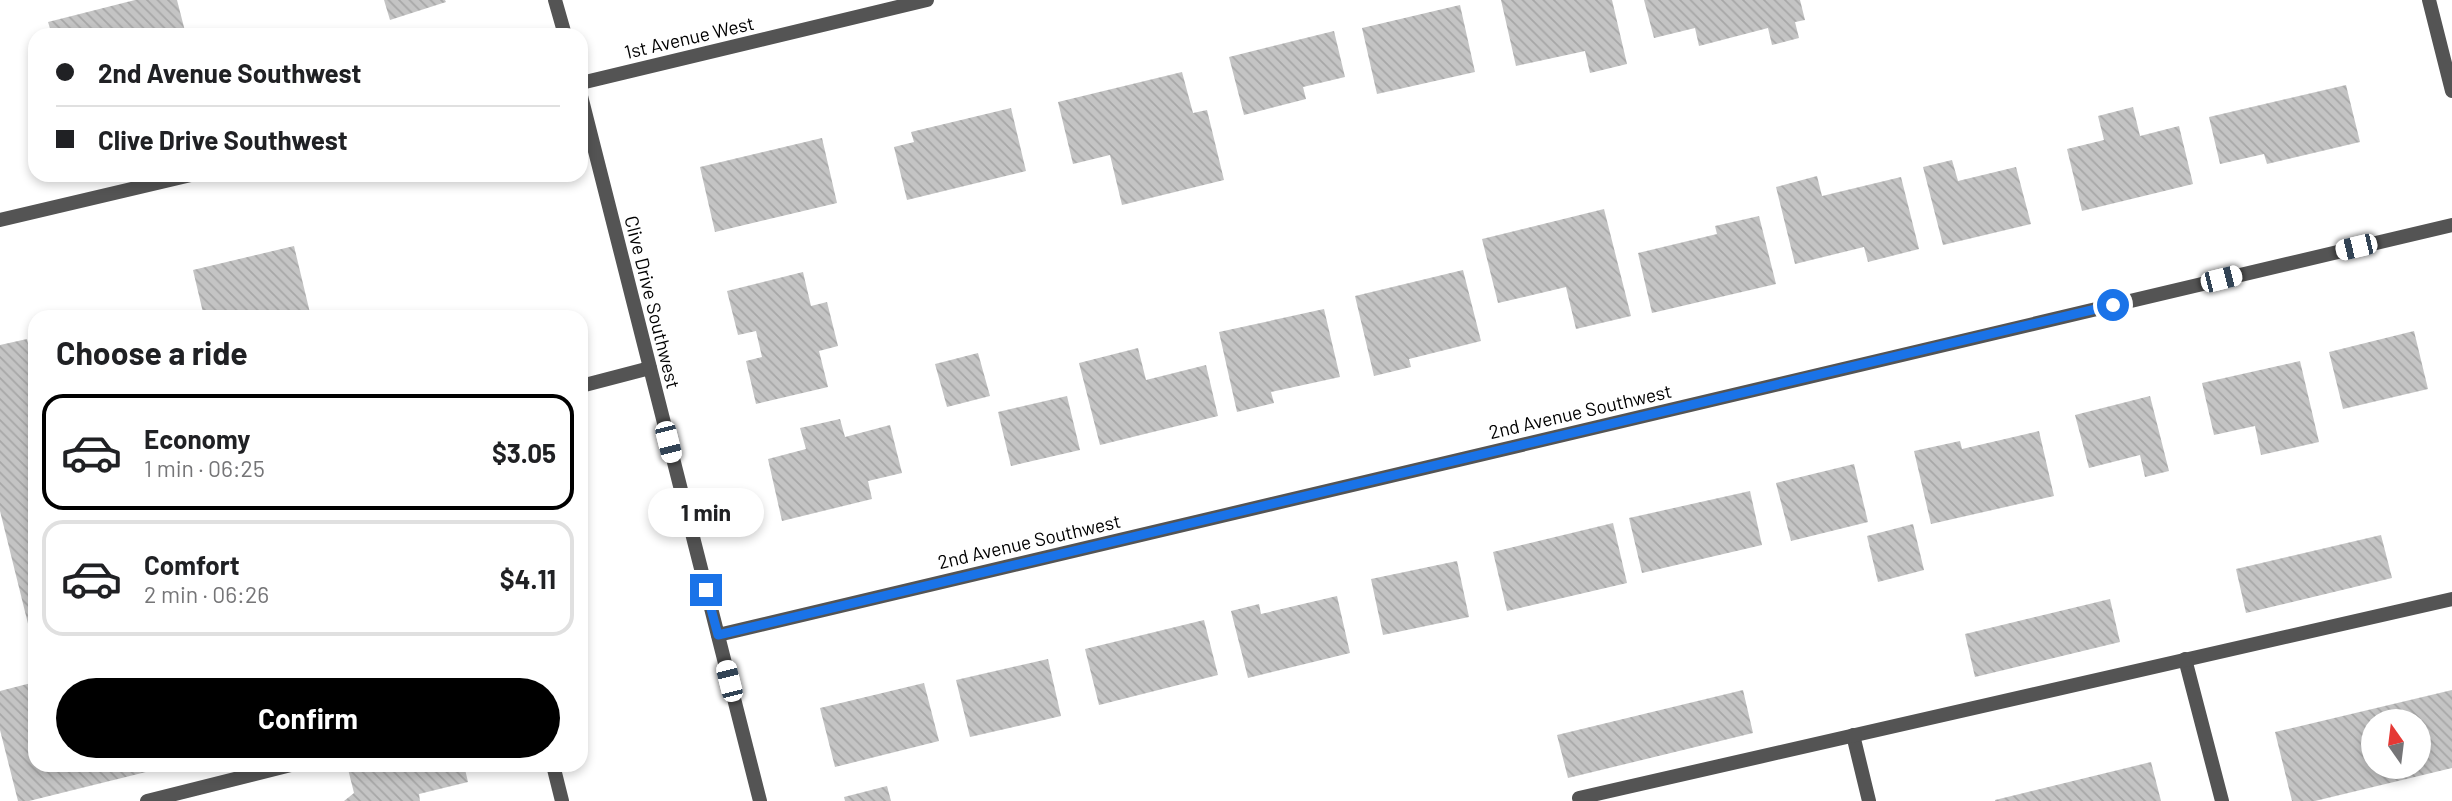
<!DOCTYPE html>
<html lang="en">
<head>
<meta charset="utf-8">
<style>
  body { margin:0; font-family:Barlow,sans-serif; background:#f6f6f6; color:#202124; height:100vh; display:flex; flex-direction:column; font-size:26px; white-space:nowrap }
  * { box-sizing:border-box; margin:0 }
  p { font-size:23px; color:#757577 }
  .icon { flex:none; width:38px; height:38px; fill:none; stroke:currentColor; stroke-width:2; stroke-linecap:round; stroke-linejoin:round }
  .map { position:relative; flex:1; overflow:hidden }
  .panel { position:absolute; left:28px; top:310px; width:560px; height:462px; display:flex; flex-direction:column; background:#fff; border-radius:21px; box-shadow:0 4px 10px #0003 }
  .panel>* { flex:none }
  .banner { position:absolute; left:28px; top:28px; width:560px; height:154px; border-radius:21px; box-shadow:0 4px 10px #0003; display:grid; align-content:center; height:154px; padding:0 28px; background:#fff }
  .needle { width:46px; rotate:346deg }
  .controls { position:absolute; left:2361px; top:709px; display:grid; gap:14px }
  .controls a { display:grid; place-items:center; width:70px; height:70px; border-radius:50%; background:#fff; box-shadow:0 4px 10px #0003; font-size:35px }
  .end { position:absolute; width:32px; height:32px; margin:-16px; border:9px solid #1a73e8; background:#fff; box-shadow:0 0 0 4px #fff }
  .from { border-radius:50% }
  .bubble { position:absolute; height:49px; border-radius:24px; background:#fff; box-shadow:0 4px 10px #0003; font-size:23px; font-weight:700; line-height:49px; text-align:center }
  .car { position:absolute; width:21px; height:42px; margin:-21px -10px; border-radius:9px; box-shadow:0 0 5px 2px #0007; background:linear-gradient(#fff 24%,#345 0 40%,#fff 0 76%,#345 0 86%,#fff 0) }
  .banner b { display:flex; align-items:center; gap:24px; height:66px; font-size:26px }
  .banner b+b { border-top:2px solid #e0e0e0 }
  .banner i { width:18px; height:18px; background:#202124 }
  ul { padding:0; list-style:none }
  li { display:flex; align-items:center; gap:21px; height:116px; margin:0 14px 10px; padding:0 14px; border:4px solid #e0e0e0; border-radius:21px }
  li div { flex:1 }
  li b { display:block; font-size:26px }
  li em { font-style:normal; font-weight:700 }
  li.selected { border-color:#000 }
  li>.icon { width:63px; height:63px; stroke-width:1.5 }
  h2 { padding:0 28px; font-size:32px; line-height:84px }
  .action { display:flex; gap:14px; margin-top:auto; padding:14px 28px }
  .action a { flex:1; height:80px; border-radius:42px; background:#000; color:#fff; font-size:28px; font-weight:700; line-height:80px; text-align:center }
  .map>svg:first-child { display:block }
  .building { fill:url(#building-back-hatch); fill-rule:evenodd }
  .lines { fill:none; stroke-linecap:round; stroke-linejoin:round }
  .service { stroke:#545454; stroke-width:14 }
  .minor { stroke:#545454; stroke-width:14 }
  .tertiary { stroke:#545454; stroke-width:14 }
  .route { stroke:#1a73e8; stroke-width:9 }
  .labels { text-anchor:middle; dominant-baseline:central; stroke-width:5; stroke-linejoin:round; paint-order:stroke }
  .street-label { font-size:19px; fill:#000; stroke:#fff }
</style>
</head>
<body>
<div class="map">
<svg width="2452" height="801" viewBox="0 0 2452 801">
  <defs>
    <pattern id="building-back-hatch" width="6" height="6" patternUnits="userSpaceOnUse" patternTransform="scale(1.75)"><rect width="6" height="6" fill="#c4c4c4"/><path d="M-1 5l2 2M0 0l6 6M5-1l2 2" fill="none" stroke="#a7a7a7"/></pattern>
  </defs>
  <rect width="100%" height="100%" fill="#fff"/>
  <!-- building -->
  <g class="building">
    <polygon points="135,0 177,0 186,35 52,35 48,22"/>
    <polygon points="384,0 445,0 446,2 390,20"/>
    <polygon points="1501,0 1612,0 1627,64 1590,73 1585,51 1516,66"/>
    <polygon points="1644,0 1800,0 1805,20 1795,22 1799,38 1772,45 1768,28 1699,46 1695,28 1654,38"/>
    <polygon points="1460,5 1475,72 1377,94 1362,28"/>
    <polygon points="1334,31 1345,77 1303,87 1306,99 1244,115 1229,57"/>
    <polygon points="1182,72 1193,113 1207,110 1224,180 1122,205 1110,155 1073,164 1058,102"/>
    <polygon points="2346,85 2360,142 2267,164 2264,154 2220,164 2209,117"/>
    <polygon points="2133,107 2140,136 2179,126 2193,184 2082,211 2067,149 2104,140 2098,116"/>
    <polygon points="1011,108 1026,171 907,200 894,147 914,142 911,132"/>
    <polygon points="822,138 837,203 715,232 700,167"/>
    <polygon points="1952,160 1958,181 2016,167 2031,224 1943,245 1923,167"/>
    <polygon points="1817,176 1822,196 1901,177 1919,249 1868,262 1864,247 1795,264 1776,187"/>
    <polygon points="1604,209 1631,316 1576,329 1566,287 1498,303 1482,239"/>
    <polygon points="1759,216 1776,284 1652,313 1638,253 1717,234 1715,226"/>
    <polygon points="294,246 311,317 204,317 193,270"/>
    <polygon points="1463,270 1481,341 1409,359 1411,367 1374,376 1355,296"/>
    <polygon points="803,272 811,306 827,302 838,346 819,351 828,387 756,404 746,361 762,357 756,331 738,335 727,291"/>
    <polygon points="1324,309 1340,377 1271,392 1274,403 1237,412 1219,332"/>
    <polygon points="2414,331 2428,389 2343,409 2329,352"/>
    <polygon points="27,339 31,357 35,356 34,648 0,511 0,345"/>
    <polygon points="1138,348 1146,380 1206,365 1218,416 1100,445 1079,363"/>
    <polygon points="978,353 990,396 947,407 935,364"/>
    <polygon points="2300,361 2319,442 2261,455 2255,426 2214,435 2202,383"/>
    <polygon points="1067,396 1080,450 1011,466 998,412"/>
    <polygon points="2150,396 2169,471 2145,477 2140,455 2089,468 2075,415"/>
    <polygon points="840,419 845,437 890,425 902,473 868,481 872,499 782,521 768,459 806,449 800,428"/>
    <polygon points="2039,431 2054,496 1931,524 1914,451 1960,441 1962,449"/>
    <polygon points="1854,464 1868,522 1791,541 1776,483"/>
    <polygon points="1750,491 1762,545 1642,573 1629,518"/>
    <polygon points="1613,523 1627,583 1507,611 1493,552"/>
    <polygon points="1913,524 1924,570 1878,582 1867,536"/>
    <polygon points="2381,535 2392,578 2246,613 2236,569"/>
    <polygon points="1457,561 1469,617 1383,635 1371,579"/>
    <polygon points="1337,596 1350,653 1248,678 1231,611 1259,604 1261,614"/>
    <polygon points="2110,599 2120,642 1975,677 1965,634"/>
    <polygon points="1204,620 1218,675 1099,705 1085,649"/>
    <polygon points="1048,659 1061,716 970,737 956,680"/>
    <polygon points="35,682 35,765 144,765 146,772 29,801 18,801 0,730 0,691"/>
    <polygon points="924,683 939,741 835,767 820,708"/>
    <polygon points="1743,690 1753,733 1568,778 1557,735"/>
    <path d="M2452,690V768L2315,801H2292L2275,732ZM2373,721H2418V766H2373Z"/>
    <polygon points="2151,762 2161,801 1995,801 1995,800"/>
    <polygon points="347,765 464,765 468,782 419,794 420,801 344,801 354,793"/>
    <polygon points="887,786 891,801 845,801 844,797"/>
  </g>
  <g class="lines">
    <!-- service -->
    <g class="service">
      <polyline points="581,386 650,368"/>
      <polyline points="2185,659 2222,801"/>
      <polyline points="1853,735 1869,801"/>
      <polyline points="553,765 562,801"/>
      <polyline points="1579,798 2452,599"/>
      <polyline points="147,801 291,765"/>
    </g>
    <!-- minor -->
    <g class="minor">
      <polyline points="555,0 565,35"/>
      <polyline points="2429,0 2452,91"/>
      <polyline points="581,96 760,801"/>
      <polyline points="718,635 2452,225"/>
    </g>
    <!-- tertiary -->
    <g class="tertiary">
      <polyline points="581,83 927,0"/>
      <polyline points="0,220 191,175"/>
    </g>
  </g>
  <g class="lines">
    <!-- route -->
    <polyline class="route" points="706,590 718,635 2113,305"/>
  </g>
  <g class="labels">
    <!-- street labels -->
    <g class="street-label">
      <text transform="translate(689 37) rotate(-13)">1st Avenue West</text>
      <text transform="translate(653 302) rotate(76)">Clive Drive Southwest</text>
      <text transform="translate(1580 411) rotate(-13)">2nd Avenue Southwest</text>
      <text transform="translate(1029 541) rotate(-13)">2nd Avenue Southwest</text>
    </g>
  </g>
</svg>
<div class="controls">
<a><svg class="needle" viewBox="-14 -14 28 28"><path d="M0-13l5 13h-10z" fill="#e53935"/><path d="M0 13l5-13h-10z" fill="#757577"/></svg></a>
</div>
<i class="end from" style="left:2113px;top:305px"></i>
<i class="end" style="left:706px;top:590px"></i>
<div class="bubble" style="left:648px;top:488px;width:116px">1 min</div>
<i class="car" style="left:2356px;top:247px;rotate:257deg"></i>
<i class="car" style="left:2221px;top:279px;rotate:76deg"></i>
<i class="car" style="left:668px;top:442px;rotate:166deg"></i>
<i class="car" style="left:729px;top:681px;rotate:346deg"></i>
<div class="banner">
<b><i class="from"></i>2nd Avenue Southwest</b>
<b><i></i>Clive Drive Southwest</b>
</div>
<section class="panel">
<h2>Choose a ride</h2>
<ul>
<li class="selected"><svg class="icon" aria-label="car" viewBox="0 0 24 24"><path d="M5 17H2v-5l4-1 3-4h7l3 4 3 1v5h-3M9 17h6M6 11h13"/><circle cx="7" cy="17" r="2"/><circle cx="17" cy="17" r="2"/></svg><div><b>Economy</b><p>1 min · 06:25</p></div><em>$3.05</em></li>
<li><svg class="icon" aria-label="car" viewBox="0 0 24 24"><path d="M5 17H2v-5l4-1 3-4h7l3 4 3 1v5h-3M9 17h6M6 11h13"/><circle cx="7" cy="17" r="2"/><circle cx="17" cy="17" r="2"/></svg><div><b>Comfort</b><p>2 min · 06:26</p></div><em>$4.11</em></li>
</ul>
<div class="action"><a>Confirm</a></div>
</section>
</div>
</body>
</html>
